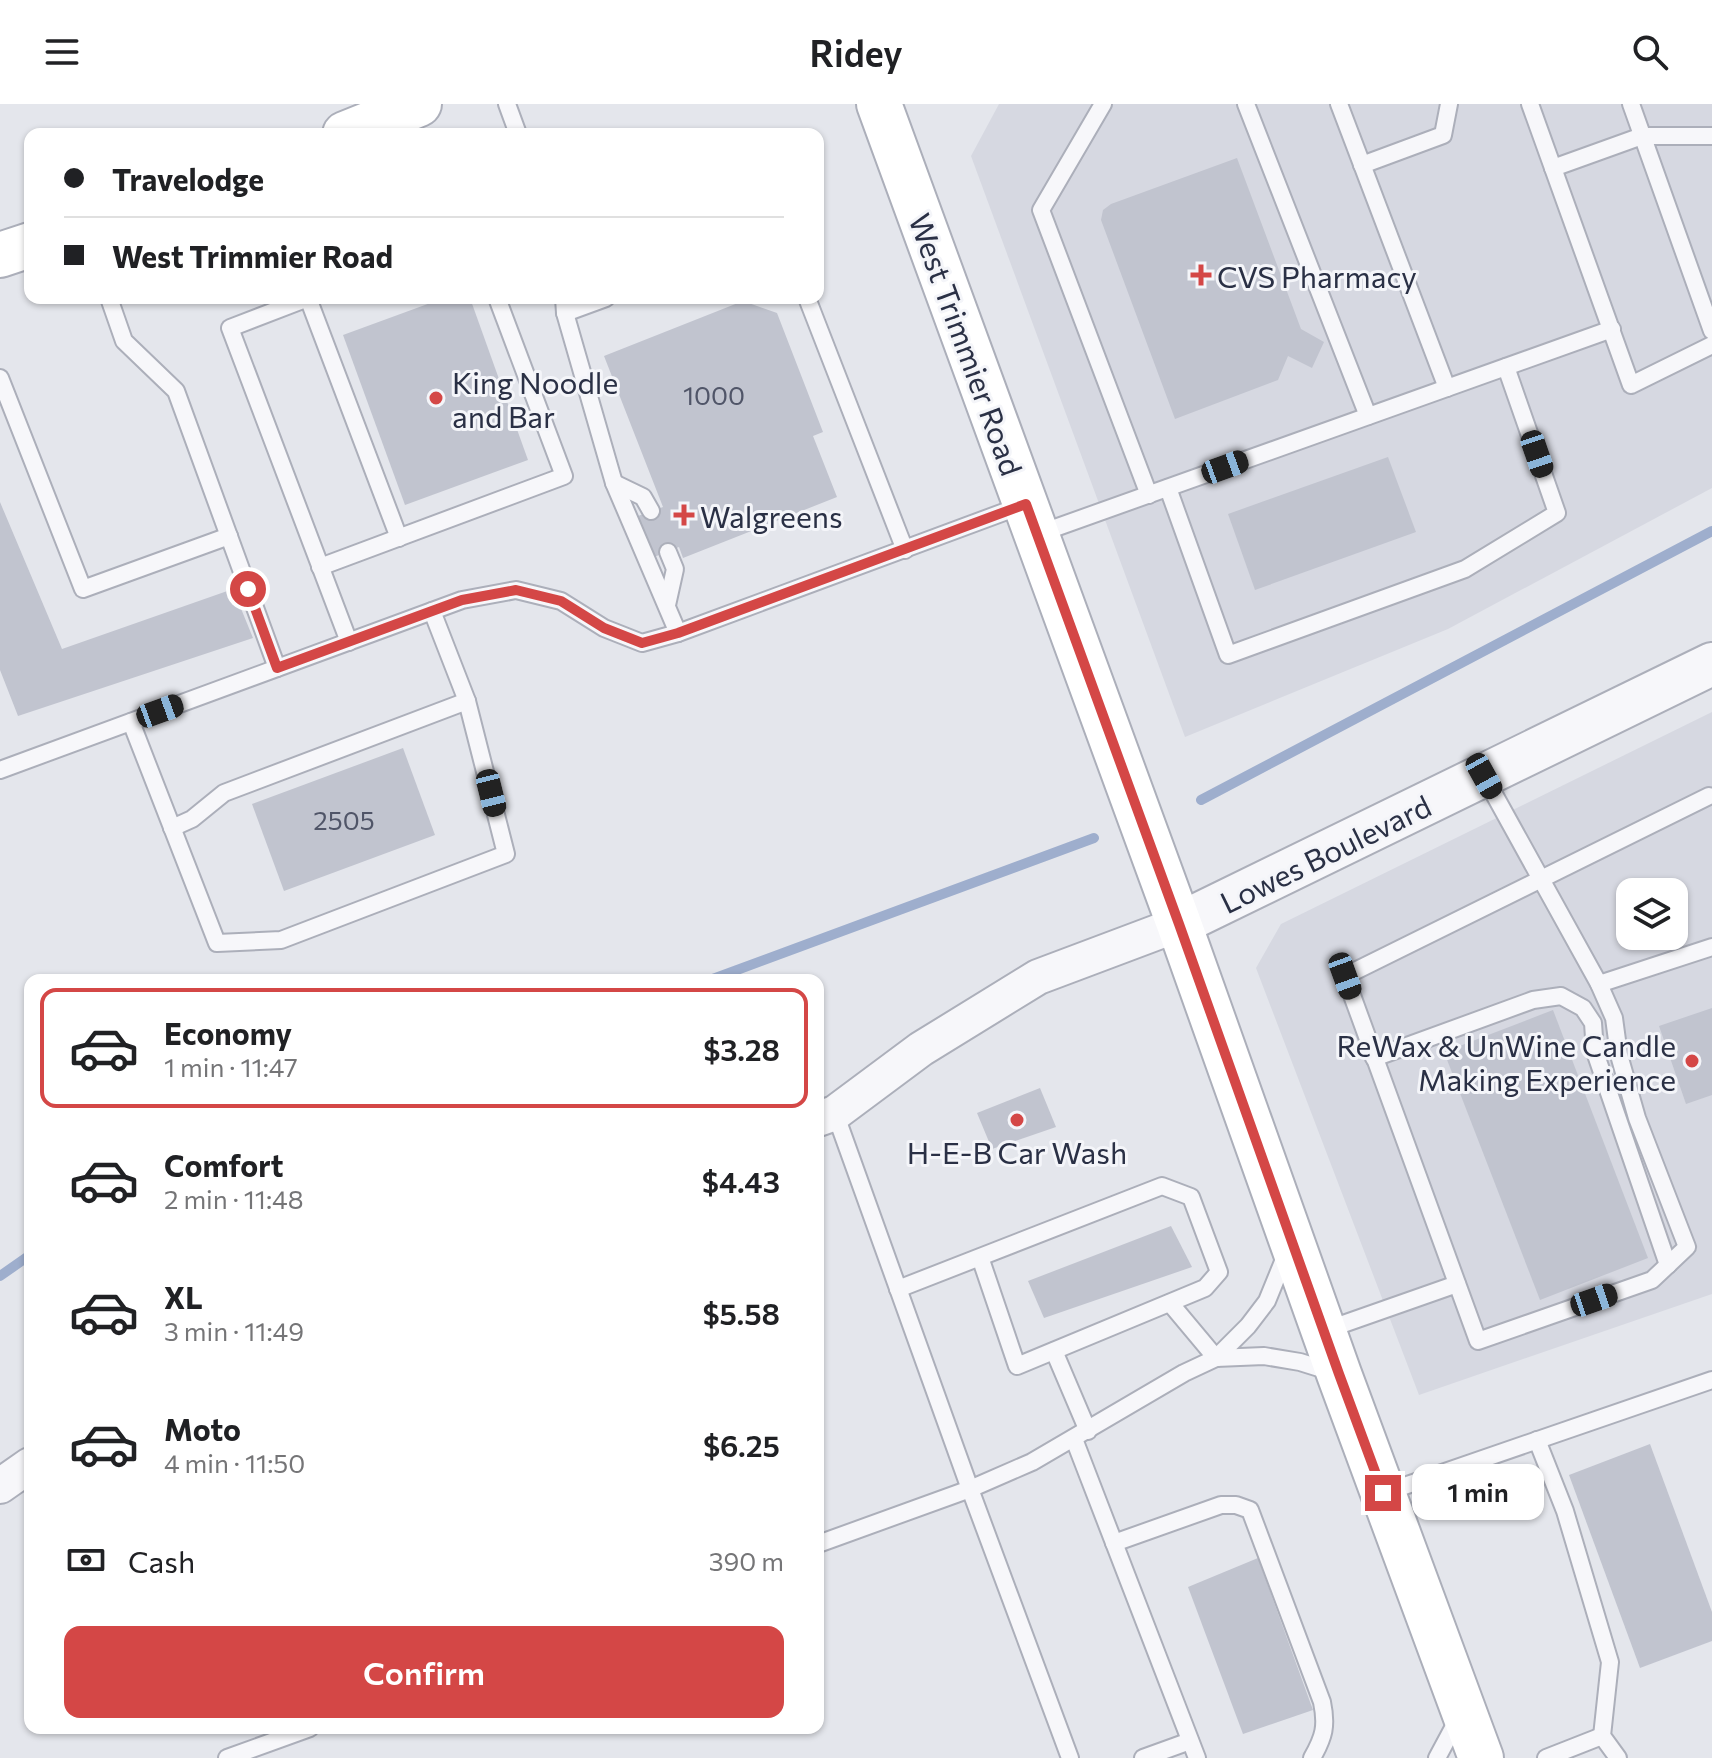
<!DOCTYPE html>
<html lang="en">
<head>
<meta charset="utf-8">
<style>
  body { margin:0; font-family:Commissioner,sans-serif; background:#f6f6f6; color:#202124; height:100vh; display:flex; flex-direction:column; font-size:30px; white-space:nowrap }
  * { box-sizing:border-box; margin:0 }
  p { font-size:26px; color:#757577 }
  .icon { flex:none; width:44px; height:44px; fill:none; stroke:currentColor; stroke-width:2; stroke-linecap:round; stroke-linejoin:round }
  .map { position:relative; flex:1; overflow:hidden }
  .drawer { position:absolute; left:24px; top:870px; width:800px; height:760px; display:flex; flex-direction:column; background:#fff; border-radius:16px; box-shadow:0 2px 6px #0004 }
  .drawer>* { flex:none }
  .banner { position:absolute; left:24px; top:24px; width:800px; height:176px; border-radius:16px; box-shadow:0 2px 6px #0004; display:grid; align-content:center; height:176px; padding:0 40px; background:#fff }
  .tools { position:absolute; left:1616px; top:774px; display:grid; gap:16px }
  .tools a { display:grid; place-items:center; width:72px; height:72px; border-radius:16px; background:#fff; box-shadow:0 2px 6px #0004; font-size:40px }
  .end { position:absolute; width:36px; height:36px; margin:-18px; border:10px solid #d44746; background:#fff; box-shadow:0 0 0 4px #fff }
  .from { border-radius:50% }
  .bubble { position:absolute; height:56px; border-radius:16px; background:#fff; box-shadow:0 2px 6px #0004; font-size:26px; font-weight:600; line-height:56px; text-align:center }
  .car { position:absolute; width:24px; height:48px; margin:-24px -12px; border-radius:10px; box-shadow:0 0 6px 2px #0007; background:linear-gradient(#222 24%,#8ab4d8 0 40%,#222 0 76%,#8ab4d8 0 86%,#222 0) }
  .banner b { display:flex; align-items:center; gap:28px; height:76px; font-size:30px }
  .banner b+b { border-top:2px solid #e0e0e0 }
  .banner i { width:20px; height:20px; background:#202124 }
  ul { padding:14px 0 0; list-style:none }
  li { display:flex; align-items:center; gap:24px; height:120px; margin:0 16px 12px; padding:0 24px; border:4px solid transparent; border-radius:16px }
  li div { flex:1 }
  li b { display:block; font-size:30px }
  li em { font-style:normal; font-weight:600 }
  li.current { border-color:#d44746 }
  li>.icon { width:72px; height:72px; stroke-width:1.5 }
  .pay { display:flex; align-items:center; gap:20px; height:88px; padding:0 40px; font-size:30px }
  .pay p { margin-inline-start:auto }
  .button { display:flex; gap:16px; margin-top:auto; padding:16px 40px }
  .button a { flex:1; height:92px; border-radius:16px; background:#d44746; color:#fff; font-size:32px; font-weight:600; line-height:92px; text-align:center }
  header { display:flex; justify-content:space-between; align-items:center; height:104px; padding:0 40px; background:#fff; font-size:36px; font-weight:600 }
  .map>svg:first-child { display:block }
  .built { fill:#d6d8e1; fill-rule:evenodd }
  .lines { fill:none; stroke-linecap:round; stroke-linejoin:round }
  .stream { stroke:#9eaecd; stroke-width:10 }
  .building { fill:#c1c4cf }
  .service-casing { stroke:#acafba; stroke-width:20 }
  .minor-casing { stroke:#acafba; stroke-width:38 }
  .tertiary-casing { stroke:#acafba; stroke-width:46 }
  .secondary-casing { stroke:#acafba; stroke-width:48 }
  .service { stroke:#f7f7fa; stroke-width:16 }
  .minor { stroke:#f7f7fa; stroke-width:34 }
  .tertiary { stroke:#f7f7fa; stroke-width:42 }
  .secondary { stroke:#fff; stroke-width:44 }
  .route { stroke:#d44746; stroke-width:10 }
  .poi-dot { fill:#d44746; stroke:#f4f5f9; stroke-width:3 }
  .labels { text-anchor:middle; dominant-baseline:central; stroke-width:6; stroke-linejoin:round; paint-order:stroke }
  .number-label { font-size:26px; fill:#505568 }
  .poi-label { font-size:30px; fill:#2a3045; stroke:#f4f5f9; text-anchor:start }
  .street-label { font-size:30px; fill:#2a3045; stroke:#f4f5f9 }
</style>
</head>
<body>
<header><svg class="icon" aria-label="menu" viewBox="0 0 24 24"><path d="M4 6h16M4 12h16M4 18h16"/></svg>Ridey<svg class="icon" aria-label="search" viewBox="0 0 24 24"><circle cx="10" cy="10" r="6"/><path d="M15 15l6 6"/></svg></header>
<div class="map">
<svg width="1712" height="1654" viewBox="0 0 1712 1654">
  <rect width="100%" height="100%" fill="#e4e6ec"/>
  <!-- built -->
  <g class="built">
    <polygon points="999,0 1712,0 1712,384 1448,525 1185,633 971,52"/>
    <path d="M1712,608V1190L1419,1291L1256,864L1281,820ZM1630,788H1674V832H1630Z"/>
  </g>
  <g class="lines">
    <!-- stream -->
    <g class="stream">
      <polyline points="1201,696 1712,427"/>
      <polyline points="710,876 1094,734"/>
      <polyline points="0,1172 30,1151"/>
    </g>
  </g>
  <!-- building -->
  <g class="building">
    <polygon points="1237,54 1301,225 1324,238 1312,264 1288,252 1278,276 1175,315 1101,116 1103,106 1111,100"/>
    <polygon points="444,194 470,194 528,356 405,401 343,231"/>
    <polygon points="743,197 777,209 823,328 813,332 837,393 683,454 679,443 654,453 638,412 663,403 604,252"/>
    <polygon points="1388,353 1416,428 1255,486 1228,410"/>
    <polygon points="0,398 62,545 233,485 253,534 18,612 0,566"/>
    <polygon points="403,644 435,731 284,787 252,700"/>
    <polygon points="1712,904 1712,991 1686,1000 1659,922"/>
    <polygon points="1553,906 1648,1154 1540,1196 1444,948"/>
    <polygon points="1040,984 1056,1023 992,1045 977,1009"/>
    <polygon points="1171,1122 1192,1163 1044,1214 1028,1177"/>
    <polygon points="1650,1340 1712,1508 1712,1537 1640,1564 1569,1371"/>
    <polygon points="1258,1454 1313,1606 1243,1630 1188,1483"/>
  </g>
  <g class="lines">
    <defs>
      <g id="service">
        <polyline points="507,0 518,30"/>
        <polyline points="1103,0 1041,106 1149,391"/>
        <polyline points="1246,0 1368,312"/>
        <polyline points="1339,0 1447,284"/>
        <polyline points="1530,0 1631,281 1712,241"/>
        <polyline points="1631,0 1712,227"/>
        <polyline points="1362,61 1443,31 1449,0"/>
        <polyline points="1553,64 1642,32 1712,32"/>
        <polyline points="109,194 124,237 176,287 277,564"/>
        <polyline points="308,194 230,224 349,538"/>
        <polyline points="308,194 399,434"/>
        <polyline points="564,194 565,209 614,379 678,529"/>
        <polyline points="807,194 905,446"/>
        <polyline points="565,209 606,194"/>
        <polyline points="0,274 83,485 229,432"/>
        <polyline points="614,379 643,393 651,407"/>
        <polyline points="1168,384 1228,551 1465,465 1557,409 1506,263"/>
        <polyline points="1038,430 1612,225"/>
        <polyline points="320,463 564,372 497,194"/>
        <polyline points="667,501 675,465 668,448"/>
        <polyline points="131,618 217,839 281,836 506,750 467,597 432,507"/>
        <polyline points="0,666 462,496 516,486 561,497 604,524 642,539 678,529 1023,401"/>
        <polyline points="1484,672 1599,880 1614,914 1619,951 1637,1014 1687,1143 1652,1176 1478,1237 1345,872 1709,692"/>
        <polyline points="172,724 192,715 224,689 467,597"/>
        <polyline points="1599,880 1712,843"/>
        <polyline points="1374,954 1533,896 1561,892 1583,904 1593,919 1595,948 1668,1161"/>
        <polyline points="835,1009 970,1385 1070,1654"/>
        <polyline points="898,1185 1162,1082 1191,1093 1219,1168 1205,1184 1017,1262 980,1153"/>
        <polyline points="1170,1199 1216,1254"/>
        <polyline points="1326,1226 1457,1180"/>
        <polyline points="1054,1247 1088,1327"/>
        <polyline points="1216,1254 1264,1252 1300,1258 1332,1268"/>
        <polyline points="1074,1335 1197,1654"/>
        <polyline points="1537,1336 1565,1407 1610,1558 1602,1632 1618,1654"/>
        <polyline points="1384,1389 1712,1276"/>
        <path d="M1114,1439L1221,1401H1236L1250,1406L1322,1598C1327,1622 1324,1633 1312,1654"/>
        <polyline points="818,1440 970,1385 1032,1358 1184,1269 1216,1254 1248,1222 1267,1197 1287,1148"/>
        <polyline points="227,1654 310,1624"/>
        <polyline points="1143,1654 1190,1637"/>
        <polyline points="1437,1654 1459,1613"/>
        <polyline points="1546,1654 1602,1632"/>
      </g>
      <g id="minor">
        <polyline points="818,1015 835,1009 921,945 1038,873 1179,820"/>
        <polyline points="0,1382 30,1361"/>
      </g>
      <polyline id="tertiary" points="1179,820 1712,560"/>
      <g id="secondary">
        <polyline points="879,0 1179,820 1339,1270 1481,1654"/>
        <polyline points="345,30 419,0"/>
        <polyline points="0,151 30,141"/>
      </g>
    </defs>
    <!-- service casing -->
    <use href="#service" class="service-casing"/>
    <!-- minor casing -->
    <use href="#minor" class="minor-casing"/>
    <!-- tertiary casing -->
    <use href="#tertiary" class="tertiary-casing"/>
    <!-- secondary casing -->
    <use href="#secondary" class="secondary-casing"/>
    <!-- service -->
    <use href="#service" class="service"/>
    <!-- minor -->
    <use href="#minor" class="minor"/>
    <!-- tertiary -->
    <use href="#tertiary" class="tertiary"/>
    <!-- secondary -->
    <use href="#secondary" class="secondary"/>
  </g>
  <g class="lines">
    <!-- route -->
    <polyline class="route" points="248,485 277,564 462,496 516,486 561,497 604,524 642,539 678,529 1026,400 1179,820 1339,1270 1383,1389"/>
  </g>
  <!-- markers -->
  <g class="poi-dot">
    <path d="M1197 159h8v8h8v8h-8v8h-8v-8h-8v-8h8z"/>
    <circle cx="436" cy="294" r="8"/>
    <path d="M680 399h8v8h8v8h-8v8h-8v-8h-8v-8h8z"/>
    <circle cx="1692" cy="957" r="8"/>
    <circle cx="1017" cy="1016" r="8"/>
  </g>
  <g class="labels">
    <!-- number labels -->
    <g class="number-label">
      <text x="714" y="290">1000</text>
      <text x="344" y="715">2505</text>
    </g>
    <!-- poi labels -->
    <g class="poi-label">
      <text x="1217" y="171">CVS Pharmacy</text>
      <text x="452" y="277">King Noodle<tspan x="452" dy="34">and Bar</tspan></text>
      <text x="700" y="411">Walgreens</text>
      <text x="1676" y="940" text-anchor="end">ReWax &amp; UnWine Candle<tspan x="1676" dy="34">Making Experience</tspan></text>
      <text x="1017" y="1047" text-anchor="middle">H-E-B Car Wash</text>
    </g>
    <!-- street labels -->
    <g class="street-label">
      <text transform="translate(967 240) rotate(70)">West Trimmier Road</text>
      <text transform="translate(1325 749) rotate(-26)">Lowes Boulevard</text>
    </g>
  </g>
</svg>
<div class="tools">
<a><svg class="icon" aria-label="layers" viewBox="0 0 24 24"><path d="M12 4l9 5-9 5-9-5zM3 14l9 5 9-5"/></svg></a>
</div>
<i class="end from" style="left:248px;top:485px"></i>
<i class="end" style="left:1383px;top:1389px"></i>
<div class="bubble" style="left:1412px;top:1360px;width:132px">1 min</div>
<i class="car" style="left:1537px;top:350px;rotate:161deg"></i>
<i class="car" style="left:1225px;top:363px;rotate:70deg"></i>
<i class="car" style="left:160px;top:607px;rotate:70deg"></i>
<i class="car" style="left:1484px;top:672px;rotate:151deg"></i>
<i class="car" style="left:491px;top:689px;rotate:166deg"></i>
<i class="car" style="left:1345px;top:872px;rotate:160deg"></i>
<i class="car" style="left:1594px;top:1196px;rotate:71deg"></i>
<div class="banner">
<b><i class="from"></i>Travelodge</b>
<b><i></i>West Trimmier Road</b>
</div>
<section class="drawer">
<ul>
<li class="current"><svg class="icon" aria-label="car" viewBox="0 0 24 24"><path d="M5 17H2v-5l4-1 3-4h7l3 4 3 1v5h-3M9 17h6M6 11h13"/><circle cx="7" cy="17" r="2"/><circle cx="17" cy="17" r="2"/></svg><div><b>Economy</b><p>1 min · 11:47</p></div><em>$3.28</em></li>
<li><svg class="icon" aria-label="car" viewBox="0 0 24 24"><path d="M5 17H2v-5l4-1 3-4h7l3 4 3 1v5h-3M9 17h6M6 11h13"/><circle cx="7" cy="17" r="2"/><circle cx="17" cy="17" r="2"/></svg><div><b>Comfort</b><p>2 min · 11:48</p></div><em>$4.43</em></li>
<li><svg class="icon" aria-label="car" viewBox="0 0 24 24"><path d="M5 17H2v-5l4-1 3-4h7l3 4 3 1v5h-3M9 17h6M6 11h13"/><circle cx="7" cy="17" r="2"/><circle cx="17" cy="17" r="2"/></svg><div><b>XL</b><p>3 min · 11:49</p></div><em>$5.58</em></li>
<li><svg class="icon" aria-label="car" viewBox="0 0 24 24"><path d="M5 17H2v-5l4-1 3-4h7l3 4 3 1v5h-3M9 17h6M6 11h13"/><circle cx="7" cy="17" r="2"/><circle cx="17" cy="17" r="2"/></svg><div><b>Moto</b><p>4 min · 11:50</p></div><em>$6.25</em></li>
</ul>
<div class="pay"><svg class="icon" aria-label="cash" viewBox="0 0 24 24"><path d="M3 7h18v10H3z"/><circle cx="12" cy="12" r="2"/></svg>Cash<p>390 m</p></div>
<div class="button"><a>Confirm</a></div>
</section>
</div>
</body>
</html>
